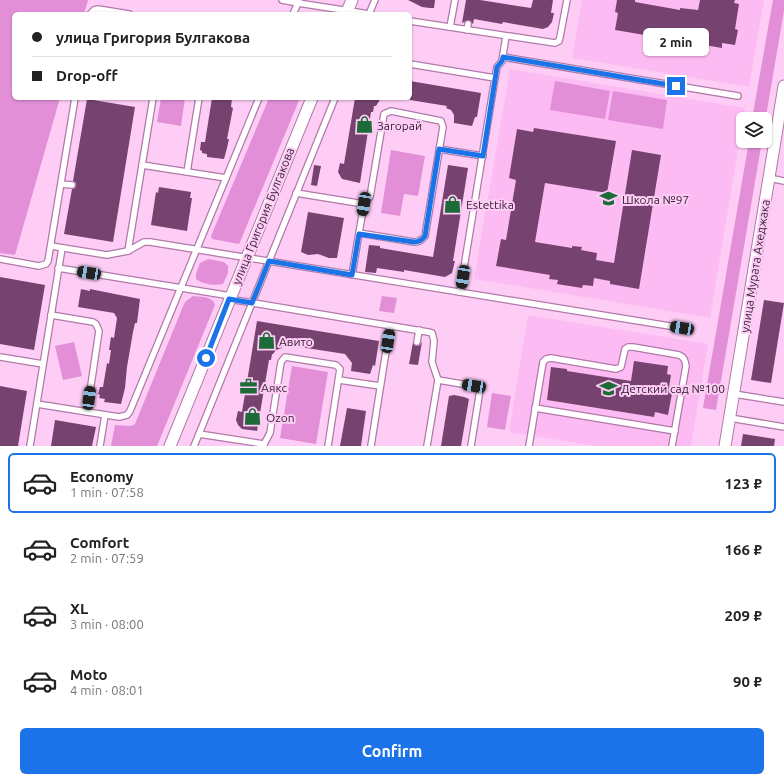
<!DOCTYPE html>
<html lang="en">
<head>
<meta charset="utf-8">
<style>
  body { margin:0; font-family:Ubuntu,sans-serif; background:#f6f6f6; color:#222; height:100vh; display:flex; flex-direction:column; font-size:15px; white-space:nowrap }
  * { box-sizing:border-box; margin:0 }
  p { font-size:13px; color:#767676 }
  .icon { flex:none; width:22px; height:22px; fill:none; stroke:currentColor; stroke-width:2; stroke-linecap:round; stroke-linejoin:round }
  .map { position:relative; height:446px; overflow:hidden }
  .details { display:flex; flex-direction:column; background:#fff; flex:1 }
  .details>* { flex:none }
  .top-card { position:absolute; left:12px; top:12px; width:400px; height:88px; border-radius:6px; box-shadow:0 1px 3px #0004; display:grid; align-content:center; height:88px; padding:0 20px; background:#fff }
  .fabs { position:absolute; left:736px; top:112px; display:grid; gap:8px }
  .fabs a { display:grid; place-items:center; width:36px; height:36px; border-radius:6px; background:#fff; box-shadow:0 1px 3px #0004; font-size:20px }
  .end { position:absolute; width:18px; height:18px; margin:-9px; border:5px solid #1a73e8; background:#fff; box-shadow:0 0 0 2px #fff }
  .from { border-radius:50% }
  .bubble { position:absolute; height:28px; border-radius:6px; background:#fff; box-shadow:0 1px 3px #0004; font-size:13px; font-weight:700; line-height:28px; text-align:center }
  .car { position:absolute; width:12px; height:24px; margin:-12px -6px; border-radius:5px; box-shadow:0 0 3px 1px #0007; background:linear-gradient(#222 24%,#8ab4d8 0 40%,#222 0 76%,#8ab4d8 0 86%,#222 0) }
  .top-card b { display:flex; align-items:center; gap:14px; height:38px; font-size:15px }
  .top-card b+b { border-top:1px solid #e0e0e0 }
  .top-card i { width:10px; height:10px; background:#222 }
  ul { padding:7px 0 0; list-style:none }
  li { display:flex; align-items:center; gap:12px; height:60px; margin:0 8px 6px; padding:0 12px; border:2px solid transparent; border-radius:6px }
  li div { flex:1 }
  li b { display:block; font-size:15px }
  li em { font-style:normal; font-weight:700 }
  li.current { border-color:#1a73e8 }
  li>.icon { width:36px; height:36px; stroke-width:1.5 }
  .button { display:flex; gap:8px; margin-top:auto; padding:8px 20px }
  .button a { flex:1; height:46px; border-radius:6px; background:#1a73e8; color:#fff; font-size:16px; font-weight:700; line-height:46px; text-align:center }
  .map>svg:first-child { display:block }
  .built { fill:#fdbbf3 }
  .green { fill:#e28fd8 }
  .building { fill:#764370 }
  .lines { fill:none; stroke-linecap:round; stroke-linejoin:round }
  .service-casing { stroke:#b179a9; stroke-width:8 }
  .minor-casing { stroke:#b179a9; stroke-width:13 }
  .service { stroke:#fff; stroke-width:5.5 }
  .minor { stroke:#fff; stroke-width:11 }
  .route { stroke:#1a73e8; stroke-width:5 }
  .labels { text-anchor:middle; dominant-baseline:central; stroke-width:4; stroke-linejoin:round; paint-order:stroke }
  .poi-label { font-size:12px; fill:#382235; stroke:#fecdf6; text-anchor:start }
  .street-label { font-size:12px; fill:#382235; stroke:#fecdf6 }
</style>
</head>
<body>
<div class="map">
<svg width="784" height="446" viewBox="0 0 784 446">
  <rect width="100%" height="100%" fill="#fecdf6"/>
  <!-- built -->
  <g class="built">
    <polygon points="582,0 764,0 749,87 572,58"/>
    <polygon points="510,69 745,108 710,318 474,279"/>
    <polygon points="528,315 708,344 691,446 596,446 509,432"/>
  </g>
  <!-- green -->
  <g class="green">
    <polygon points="0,0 88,0 84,14 14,14 14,98 60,98 15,255 0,253"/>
    <polygon points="773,0 784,0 784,11 765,122 765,119 752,119"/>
    <polygon points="555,81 610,91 605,119 550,110"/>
    <polygon points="613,91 667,100 663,129 608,120"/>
    <polygon points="161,98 185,98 181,126 157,122"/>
    <polygon points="269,98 300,98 240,242 239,244 212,239 211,236"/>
    <polygon points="749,141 762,141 716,410 703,408"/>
    <polygon points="391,150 425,156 418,196 404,194 400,216 381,213"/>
    <path d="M208,259L224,262L228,266V273L223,284C215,286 202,284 196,279V274L200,263Z"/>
    <path d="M193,296C201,297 213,296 215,305L157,446H111L115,425L131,426L135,424L184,304L186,301Z"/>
    <polygon points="382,296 397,298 394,313 379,311"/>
    <polygon points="74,342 82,376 63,380 55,346"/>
    <polygon points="292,366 328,372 316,444 280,438"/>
    <polygon points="492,393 511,396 505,430 487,427"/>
  </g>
  <!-- building -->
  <g class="building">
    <polygon points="408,0 435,0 434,8 430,8 422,7"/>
    <polygon points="466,0 480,0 531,8 533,0 553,0 551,13 554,13 552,22 548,27 543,29 503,22 502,24 474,19 473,24 468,20 462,23"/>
    <polygon points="617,0 635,0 635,2 680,10 680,8 698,10 700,0 735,0 734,3 739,4 735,29 738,30 735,45 722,43 722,48 615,30 618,13 615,12"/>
    <polygon points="410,81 481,93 477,117 475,117 472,126 454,123 454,115 451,110 446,108 447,106 410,100"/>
    <polygon points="212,98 232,98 231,107 233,108 227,139 229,139 227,148 224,159 207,157 207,154 202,153 202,151 200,150 201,142 205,142"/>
    <polygon points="355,98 381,98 376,106 374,106 373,112 371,112 360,183 342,179 338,172 340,163 344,164"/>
    <polygon points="87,99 135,107 113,242 64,234 72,189 74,189 76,186 76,183 73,181"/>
    <polygon points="534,128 616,141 607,193 545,183 535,242 572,248 572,246 582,247 581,250 597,253 596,260 614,263 632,150 661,155 639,289 610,284 610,281 594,278 593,286 583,285 582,288 557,284 558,280 549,279 550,275 496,266 501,239 506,240 516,180 509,178 517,129 533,132"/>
    <polygon points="314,165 321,166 317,186 311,185"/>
    <polygon points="448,165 468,168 453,261 455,261 452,273 445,277 404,270 404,272 377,268 376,273 365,272 369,245 380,246 380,248 433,257"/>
    <polygon points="159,187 191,192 190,198 192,198 187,231 151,225 156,192 158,193"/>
    <polygon points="308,212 344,218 337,258 329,258 318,254 308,255 301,252"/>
    <polygon points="0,277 45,285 34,350 0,344"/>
    <polygon points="81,289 90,291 90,289 140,299 137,323 135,323 133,332 127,367 125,388 121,404 104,402 105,399 99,398 100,395 98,394 100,387 103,387 107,363 109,364 111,350 109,350 111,337 114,338 117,318 114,313 78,307"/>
    <polygon points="764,300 784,303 771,383 751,380"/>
    <polygon points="257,321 379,341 375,366 373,365 370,374 351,371 352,363 345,354 287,345 286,347 282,346 282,348 276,350 273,354 272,354 271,360 269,360 257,431 242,429 238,425 236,420 238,411 242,412"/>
    <polygon points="413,342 414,345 417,346 420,345 422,342 418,365 409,364"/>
    <polygon points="634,361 668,366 667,374 671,375 669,387 673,388 668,415 655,412 654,417 547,400 551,367 567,369 567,371 631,381"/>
    <polygon points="0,386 27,391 18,446 0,446"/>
    <polygon points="454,395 464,397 469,399 461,446 441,446 449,396"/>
    <polygon points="347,408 366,411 361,446 340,446"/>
    <polygon points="55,420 96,427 92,446 51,446"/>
    <polygon points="743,434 775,439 774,446 741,446"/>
  </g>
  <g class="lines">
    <defs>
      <g id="service">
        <polyline points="282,0 298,3 299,0"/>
        <polyline points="90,14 94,10 98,9 129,14"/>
        <polyline points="293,14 298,3 369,14"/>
        <polyline points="369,14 375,0"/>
        <polyline points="410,21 555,43 559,41 560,37 567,0"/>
        <polyline points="450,27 455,0"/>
        <polyline points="467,30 468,24"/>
        <polyline points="503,57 738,96"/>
        <polyline points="410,64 495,78 460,292"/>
        <polyline points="495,78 497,67 502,61 506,36"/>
        <polyline points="439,149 483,156"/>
        <polyline points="142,165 226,178"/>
        <polyline points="187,172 199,98"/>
        <polyline points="769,178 784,181"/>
        <polyline points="61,184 72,185"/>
        <path d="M296,193L364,204L370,197L384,114L391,111L441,121L443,127L425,236C422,240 419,242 414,242L359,233L364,204"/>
        <polyline points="51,246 107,255 128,251 144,242 150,242 682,328"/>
        <polyline points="128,251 153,98"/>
        <polyline points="0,259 39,266 46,264 48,261 75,98"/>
        <polyline points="58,268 231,296"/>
        <polyline points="352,275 359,233"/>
        <polyline points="229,299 428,332 432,333 434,341 432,362 438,380"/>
        <polyline points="51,315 93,322 96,324 99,331 87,412"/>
        <polyline points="417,342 419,330"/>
        <polyline points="0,357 43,364"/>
        <polyline points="339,380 380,386"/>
        <polyline points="734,394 784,402"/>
        <polyline points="37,404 119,417 127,415 130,411 259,98"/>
        <polyline points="535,408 675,431"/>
        <polyline points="730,418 784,427"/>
        <polyline points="199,434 335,98"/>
        <polyline points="30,446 62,248"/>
        <polyline points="100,446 105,415"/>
        <polyline points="194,446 199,434 264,444"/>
        <polyline points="263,446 270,433 281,362 285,357 336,365 340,369 328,446"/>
        <polyline points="371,446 390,326"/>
        <polyline points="427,446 438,380 474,386 478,387 480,390 471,446"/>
        <path d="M529,446L543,362L546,359L551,358L616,369L621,367L625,349L628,347H633L679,355C684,357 685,360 686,366L672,446"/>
      </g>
      <g id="minor">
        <polyline points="346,14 352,0"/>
        <polyline points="170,446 312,98"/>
        <polyline points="725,446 784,86"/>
      </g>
    </defs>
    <!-- service casing -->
    <use href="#service" class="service-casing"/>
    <!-- minor casing -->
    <use href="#minor" class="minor-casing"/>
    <!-- service -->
    <use href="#service" class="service"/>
    <!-- minor -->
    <use href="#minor" class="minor"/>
  </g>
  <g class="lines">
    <!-- route -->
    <path class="route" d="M206,358L229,299L252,303L269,261L352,275L359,234L414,242C419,242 422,240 425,236L439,149L483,156L497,67L502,61L503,57L676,86"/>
  </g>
  <!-- icons -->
  <defs>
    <symbol id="shop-bare" viewBox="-9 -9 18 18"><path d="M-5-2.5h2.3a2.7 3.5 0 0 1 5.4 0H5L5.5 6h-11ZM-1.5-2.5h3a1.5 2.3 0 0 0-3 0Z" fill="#1e6b3a" stroke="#fecdf6" stroke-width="2.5" paint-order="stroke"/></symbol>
    <symbol id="school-bare" viewBox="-9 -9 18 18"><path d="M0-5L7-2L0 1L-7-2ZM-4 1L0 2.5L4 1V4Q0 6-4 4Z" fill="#1e6b3a" stroke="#fecdf6" stroke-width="2.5" paint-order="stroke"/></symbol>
    <symbol id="office-bare" viewBox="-9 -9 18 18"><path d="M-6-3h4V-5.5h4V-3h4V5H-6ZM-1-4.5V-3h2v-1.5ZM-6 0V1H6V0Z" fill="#1e6b3a" stroke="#fecdf6" stroke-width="2.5" paint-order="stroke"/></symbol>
  </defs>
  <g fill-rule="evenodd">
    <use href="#shop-bare" x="352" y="112" width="25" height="25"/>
    <use href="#school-bare" x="596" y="186" width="25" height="25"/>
    <use href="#shop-bare" x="440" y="192" width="25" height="25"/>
    <use href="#shop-bare" x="254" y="328" width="25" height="25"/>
    <use href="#office-bare" x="236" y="374" width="25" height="25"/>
    <use href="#school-bare" x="596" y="376" width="25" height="25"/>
    <use href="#shop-bare" x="240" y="404" width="25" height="25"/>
  </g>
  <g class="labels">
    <!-- poi labels -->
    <g class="poi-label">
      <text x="377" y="125">Загорай</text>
      <text x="622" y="199">Школа №97</text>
      <text x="466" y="204">Estettika</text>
      <text x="279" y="341">Авито</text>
      <text x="261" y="387">Аякс</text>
      <text x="621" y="388">Детский сад №100</text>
      <text x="266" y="417">Ozon</text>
    </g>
    <!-- street labels -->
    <g class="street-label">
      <text transform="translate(263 216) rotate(-68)">улица Григория Булгакова</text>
      <text transform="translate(755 266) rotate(-81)">улица Мурата Ахеджака</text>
    </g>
  </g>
</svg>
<div class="fabs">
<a><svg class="icon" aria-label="layers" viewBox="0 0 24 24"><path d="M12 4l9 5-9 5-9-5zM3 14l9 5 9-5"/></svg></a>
</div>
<i class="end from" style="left:206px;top:358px"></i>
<i class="end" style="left:676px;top:86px"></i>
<div class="bubble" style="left:643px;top:28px;width:66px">2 min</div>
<i class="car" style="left:364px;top:204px;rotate:189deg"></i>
<i class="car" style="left:89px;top:273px;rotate:279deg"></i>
<i class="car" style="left:463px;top:277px;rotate:189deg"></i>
<i class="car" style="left:682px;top:328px;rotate:279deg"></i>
<i class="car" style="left:388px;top:341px;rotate:9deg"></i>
<i class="car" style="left:474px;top:386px;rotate:279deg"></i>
<i class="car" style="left:89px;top:398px;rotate:8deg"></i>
<div class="top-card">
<b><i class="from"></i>улица Григория Булгакова</b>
<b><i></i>Drop-off</b>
</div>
</div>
<section class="details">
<ul>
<li class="current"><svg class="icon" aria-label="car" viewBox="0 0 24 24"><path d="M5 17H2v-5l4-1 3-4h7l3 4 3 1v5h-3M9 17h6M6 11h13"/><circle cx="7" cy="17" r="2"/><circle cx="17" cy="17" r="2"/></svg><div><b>Economy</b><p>1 min · 07:58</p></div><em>123 ₽</em></li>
<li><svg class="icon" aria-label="car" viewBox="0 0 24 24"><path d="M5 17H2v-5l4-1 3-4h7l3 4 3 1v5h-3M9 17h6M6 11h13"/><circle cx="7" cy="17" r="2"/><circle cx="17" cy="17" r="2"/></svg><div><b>Comfort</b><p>2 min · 07:59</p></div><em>166 ₽</em></li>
<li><svg class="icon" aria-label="car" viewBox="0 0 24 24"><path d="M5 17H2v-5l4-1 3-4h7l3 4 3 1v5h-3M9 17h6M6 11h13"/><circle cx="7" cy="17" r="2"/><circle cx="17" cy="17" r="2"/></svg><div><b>XL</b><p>3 min · 08:00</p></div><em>209 ₽</em></li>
<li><svg class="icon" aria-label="car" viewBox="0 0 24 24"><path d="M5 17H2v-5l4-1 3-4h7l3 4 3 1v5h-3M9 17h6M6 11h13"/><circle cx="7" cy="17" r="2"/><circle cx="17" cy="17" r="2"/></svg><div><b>Moto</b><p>4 min · 08:01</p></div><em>90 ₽</em></li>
</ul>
<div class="button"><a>Confirm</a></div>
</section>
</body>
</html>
